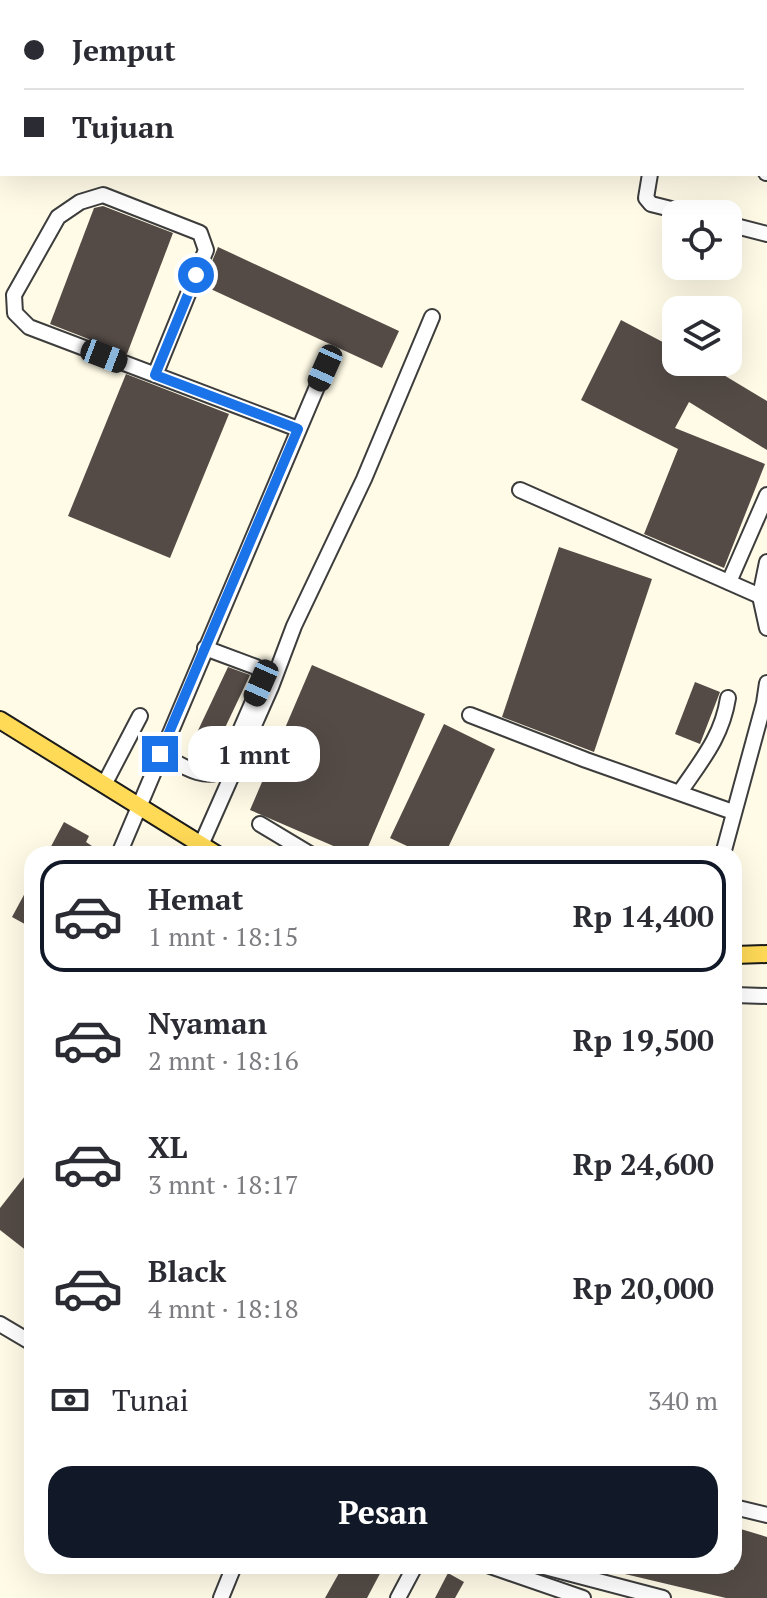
<!DOCTYPE html>
<html lang="id">
<head>
<meta charset="utf-8">
<style>
  body { margin:0; font-family:"PT Serif",serif; background:#f7f7f7; color:#2b2b33; height:100vh; display:flex; flex-direction:column; font-size:30px; white-space:nowrap }
  * { box-sizing:border-box; margin:0 }
  p { font-size:26px; color:#7c7c81 }
  .icon { flex:none; width:44px; height:44px; fill:none; stroke:currentColor; stroke-width:2; stroke-linecap:round; stroke-linejoin:round }
  .map { position:relative; flex:1; overflow:hidden }
  .panel { position:absolute; left:24px; top:846px; width:718px; height:728px; display:flex; flex-direction:column; background:#fff; border-radius:24px; box-shadow:0 8px 32px #0002 }
  .panel>* { flex:none }
  .banner { position:absolute; left:0px; top:0px; width:768px; height:176px; box-shadow:0 8px 32px #0002; display:grid; align-content:center; height:176px; padding:0 24px; background:#fff }
  .buttons { position:absolute; left:662px; top:200px; display:grid; gap:16px }
  .buttons a { display:grid; place-items:center; width:80px; height:80px; border-radius:16px; background:#fff; box-shadow:0 8px 32px #0002; font-size:40px }
  .end { position:absolute; width:36px; height:36px; margin:-18px; border:10px solid #1a73e8; background:#fff; box-shadow:0 0 0 4px #fff }
  .from { border-radius:50% }
  .bubble { position:absolute; height:56px; border-radius:24px; background:#fff; box-shadow:0 8px 32px #0002; font-size:26px; font-weight:800; line-height:56px; text-align:center }
  .car { position:absolute; width:24px; height:48px; margin:-24px -12px; border-radius:10px; box-shadow:0 0 6px 2px #0007; background:linear-gradient(#222 24%,#8ab4d8 0 40%,#222 0 76%,#8ab4d8 0 86%,#222 0) }
  .banner b { display:flex; align-items:center; gap:28px; height:76px; font-size:30px }
  .banner b+b { border-top:2px solid #e1e1e2 }
  .banner i { width:20px; height:20px; background:#2b2b33 }
  ul { padding:14px 0 0; list-style:none }
  li { display:flex; align-items:center; gap:24px; height:112px; margin:0 16px 12px; padding:0 8px; border:4px solid transparent; border-radius:24px }
  li div { flex:1 }
  li b { display:block; font-size:30px }
  li em { font-style:normal; font-weight:800 }
  li.selected { border-color:#111827 }
  li>.icon { width:72px; height:72px; stroke-width:1.5 }
  .pay { display:flex; align-items:center; gap:20px; height:88px; padding:0 24px; font-size:30px }
  .pay p { margin-inline-start:auto }
  .cta { display:flex; gap:16px; margin-top:auto; padding:16px 24px }
  .cta a { flex:1; height:92px; border-radius:24px; background:#111827; color:#fff; font-size:32px; font-weight:800; line-height:92px; text-align:center }
  .map>svg:first-child { display:block }
  .building { fill:#544b46 }
  .lines { fill:none; stroke-linecap:round; stroke-linejoin:round }
  .minor-casing { stroke:#3d3d3d; stroke-width:18 }
  .major-casing { stroke:#1b1b1b; stroke-width:20 }
  .minor { stroke:#fff; stroke-width:14 }
  .major { stroke:#ffda57; stroke-width:16 }
  .route { stroke:#1a73e8; stroke-width:10 }
</style>
</head>
<body>
<div class="map">
<svg width="767" height="1598" viewBox="0 0 767 1598">
  <rect width="100%" height="100%" fill="#fffbe7"/>
  <!-- building -->
  <g class="building">
    <polygon points="103,206 173,233 127,354 50,324 94,208"/>
    <polygon points="218,247 399,331 382,368 202,285"/>
    <polygon points="621,320 676,349 676,362 702,362 767,401 767,450 689,402 675,428 765,464 724,568 644,534 678,449 581,400"/>
    <polygon points="126,374 229,414 170,558 68,516"/>
    <polygon points="559,547 652,579 594,752 502,717"/>
    <polygon points="312,665 425,714 365,854 352,854 250,810"/>
    <polygon points="228,667 250,675 214,751 193,741"/>
    <polygon points="695,682 720,692 700,744 675,734"/>
    <polygon points="444,724 495,749 445,854 424,854 390,838"/>
    <polygon points="64,822 89,836 86,842 104,854 47,854"/>
    <polygon points="32,880 32,928 12,917"/>
    <polygon points="32,1167 32,1255 0,1230 0,1208"/>
    <polygon points="734,1527 767,1537 767,1598 726,1598 608,1570 609,1566 718,1566 734,1570"/>
    <polygon points="343,1566 384,1566 367,1598 325,1598"/>
    <polygon points="448,1573 464,1582 455,1598 435,1598"/>
  </g>
  <g class="lines">
    <defs>
      <g id="minor">
        <polyline points="696,2 696,0"/>
        <polyline points="766,10 767,7"/>
        <polyline points="766,173 767,173"/>
        <polyline points="650,174 646,198 651,204 691,214"/>
        <polyline points="728,224 767,234"/>
        <polyline points="155,375 206,250 200,233 103,195 80,202 58,217 14,295 15,313 29,327 298,429"/>
        <polyline points="520,490 760,596"/>
        <polyline points="767,562 760,596 767,628"/>
        <polyline points="729,582 767,495"/>
        <polyline points="470,715 586,760 733,812"/>
        <path d="M160,754C179,763 203,782 223,770L261,683V674L256,667L205,648"/>
        <polyline points="105,783 140,716"/>
        <path d="M680,792C701,761 722,737 728,698"/>
        <polyline points="260,824 310,854"/>
        <polyline points="201,845 271,687 294,626 364,479 432,317"/>
        <polyline points="119,854 325,368"/>
        <polyline points="723,854 764,703 767,683"/>
        <polyline points="734,995 767,996"/>
        <polyline points="0,1324 32,1343"/>
        <polyline points="734,1507 767,1515"/>
        <polyline points="490,1566 583,1598"/>
        <polyline points="541,1566 663,1598"/>
        <polyline points="221,1598 234,1566"/>
        <polyline points="398,1598 415,1566"/>
      </g>
      <g id="major">
        <polyline points="0,720 216,854"/>
        <polyline points="734,955 767,954"/>
      </g>
    </defs>
    <!-- minor casing -->
    <use href="#minor" class="minor-casing"/>
    <!-- major casing -->
    <use href="#major" class="major-casing"/>
    <!-- minor -->
    <use href="#minor" class="minor"/>
    <!-- major -->
    <use href="#major" class="major"/>
  </g>
  <g class="lines">
    <!-- route -->
    <polyline class="route" points="160,754 298,429 155,375 196,275"/>
  </g>
</svg>
<div class="buttons">
<a><svg class="icon" aria-label="locate" viewBox="0 0 24 24"><circle cx="12" cy="12" r="6"/><path d="M12 2v4M12 18v4M2 12h4M18 12h4"/></svg></a>
<a><svg class="icon" aria-label="layers" viewBox="0 0 24 24"><path d="M12 4l9 5-9 5-9-5zM3 14l9 5 9-5"/></svg></a>
</div>
<i class="end from" style="left:196px;top:275px"></i>
<i class="end" style="left:160px;top:754px"></i>
<div class="bubble" style="left:188px;top:726px;width:132px">1 mnt</div>
<i class="car" style="left:104px;top:356px;rotate:111deg"></i>
<i class="car" style="left:325px;top:368px;rotate:204deg"></i>
<i class="car" style="left:261px;top:683px;rotate:204deg"></i>
<div class="banner">
<b><i class="from"></i>Jemput</b>
<b><i></i>Tujuan</b>
</div>
<section class="panel">
<ul>
<li class="selected"><svg class="icon" aria-label="car" viewBox="0 0 24 24"><path d="M5 17H2v-5l4-1 3-4h7l3 4 3 1v5h-3M9 17h6M6 11h13"/><circle cx="7" cy="17" r="2"/><circle cx="17" cy="17" r="2"/></svg><div><b>Hemat</b><p>1 mnt · 18:15</p></div><em>Rp 14,400</em></li>
<li><svg class="icon" aria-label="car" viewBox="0 0 24 24"><path d="M5 17H2v-5l4-1 3-4h7l3 4 3 1v5h-3M9 17h6M6 11h13"/><circle cx="7" cy="17" r="2"/><circle cx="17" cy="17" r="2"/></svg><div><b>Nyaman</b><p>2 mnt · 18:16</p></div><em>Rp 19,500</em></li>
<li><svg class="icon" aria-label="car" viewBox="0 0 24 24"><path d="M5 17H2v-5l4-1 3-4h7l3 4 3 1v5h-3M9 17h6M6 11h13"/><circle cx="7" cy="17" r="2"/><circle cx="17" cy="17" r="2"/></svg><div><b>XL</b><p>3 mnt · 18:17</p></div><em>Rp 24,600</em></li>
<li><svg class="icon" aria-label="car" viewBox="0 0 24 24"><path d="M5 17H2v-5l4-1 3-4h7l3 4 3 1v5h-3M9 17h6M6 11h13"/><circle cx="7" cy="17" r="2"/><circle cx="17" cy="17" r="2"/></svg><div><b>Black</b><p>4 mnt · 18:18</p></div><em>Rp 20,000</em></li>
</ul>
<div class="pay"><svg class="icon" aria-label="cash" viewBox="0 0 24 24"><path d="M3 7h18v10H3z"/><circle cx="12" cy="12" r="2"/></svg>Tunai<p>340 m</p></div>
<div class="cta"><a>Pesan</a></div>
</section>
</div>
</body>
</html>
